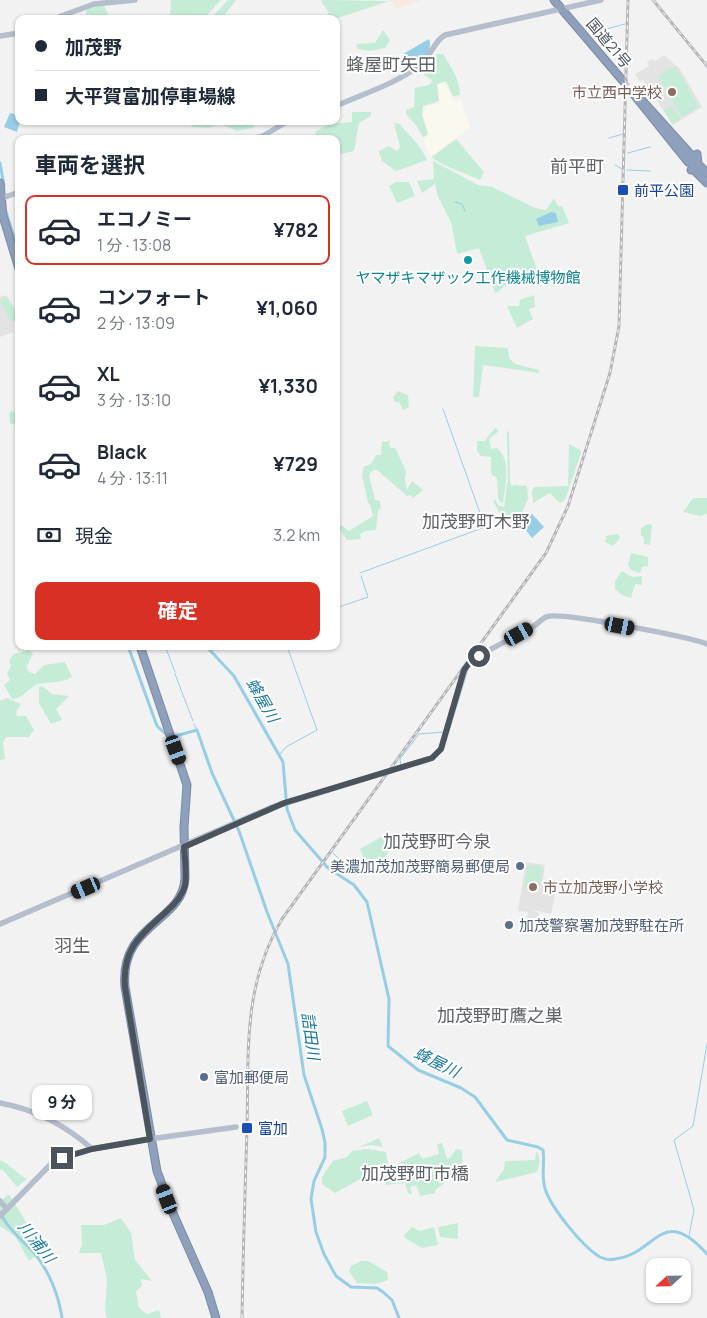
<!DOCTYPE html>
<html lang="ja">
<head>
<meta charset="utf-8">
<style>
  body { margin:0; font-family:Manrope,"Noto Sans JP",sans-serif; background:#f6f6f7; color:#1f2937; height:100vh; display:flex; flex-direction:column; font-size:19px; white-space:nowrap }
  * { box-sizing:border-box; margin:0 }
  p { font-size:16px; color:#747a83 }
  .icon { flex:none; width:28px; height:28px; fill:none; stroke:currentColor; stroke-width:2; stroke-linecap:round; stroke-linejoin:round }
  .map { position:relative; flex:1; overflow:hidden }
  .drawer { position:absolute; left:15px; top:135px; width:325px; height:515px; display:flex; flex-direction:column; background:#fff; border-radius:10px; box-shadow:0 1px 4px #0004 }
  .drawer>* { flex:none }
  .top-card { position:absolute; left:15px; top:15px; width:325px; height:110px; border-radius:10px; box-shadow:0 1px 4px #0004; display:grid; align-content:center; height:110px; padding:0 20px; background:#fff }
  .needle { width:32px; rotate:248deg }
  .controls { position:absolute; left:646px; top:1258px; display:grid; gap:10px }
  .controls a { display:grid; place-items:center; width:45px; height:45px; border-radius:10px; background:#fff; box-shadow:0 1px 4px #0004; font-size:25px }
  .end { position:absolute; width:22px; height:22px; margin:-11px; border:6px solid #4b535d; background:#fff; box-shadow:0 0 0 2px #fff }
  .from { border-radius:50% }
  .bubble { position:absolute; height:35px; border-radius:10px; background:#fff; box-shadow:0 1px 4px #0004; font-size:16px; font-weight:700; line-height:35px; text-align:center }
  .car { position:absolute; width:15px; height:30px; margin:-15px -8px; border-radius:6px; box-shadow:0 0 4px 1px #0007; background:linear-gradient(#222 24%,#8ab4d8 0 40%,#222 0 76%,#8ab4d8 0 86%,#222 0) }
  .top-card b { display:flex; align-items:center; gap:18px; height:48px; font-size:19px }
  .top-card b+b { border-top:1px solid #e0e1e3 }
  .top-card i { width:12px; height:12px; background:#1f2937 }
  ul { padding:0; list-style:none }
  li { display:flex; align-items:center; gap:15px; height:70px; margin:0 10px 8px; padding:0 10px; border:2px solid transparent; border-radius:10px }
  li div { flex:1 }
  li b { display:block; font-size:19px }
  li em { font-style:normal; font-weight:700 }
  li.active { border-color:#d93025 }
  li>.icon { width:45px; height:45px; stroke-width:1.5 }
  h2 { padding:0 20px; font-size:22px; line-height:60px }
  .pay { display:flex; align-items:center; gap:12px; height:55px; padding:0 20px; font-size:19px }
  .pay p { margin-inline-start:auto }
  .cta { display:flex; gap:10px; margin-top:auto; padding:10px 20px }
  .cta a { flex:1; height:58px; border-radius:10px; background:#d93025; color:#fff; font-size:20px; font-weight:700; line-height:58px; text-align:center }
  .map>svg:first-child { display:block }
  .commercial { fill:#fbf8ee }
  .education { fill:#e4e3e3 }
  .medical { fill:#f9e9e5 }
  .green { fill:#c5ecd7 }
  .water { fill:#96cee5 }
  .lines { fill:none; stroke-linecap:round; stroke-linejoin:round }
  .stream { stroke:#96cee5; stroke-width:1 }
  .river { stroke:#96cee5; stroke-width:3 }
  .highway-tunnel { stroke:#d1d2d4; stroke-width:7; stroke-dasharray:7 3.5; stroke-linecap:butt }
  .highway-casing { stroke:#798ba7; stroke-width:9 }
  .major { stroke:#b4becd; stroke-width:5.5 }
  .highway { stroke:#8ea0bb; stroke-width:7 }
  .rail-casing { stroke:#b4b6bb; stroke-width:3 }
  .rail { stroke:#fff; stroke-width:1; stroke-dasharray:4; stroke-linecap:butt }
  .route { stroke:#4b535d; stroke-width:6 }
  .education-dot { fill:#8d6e63; stroke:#fff; stroke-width:2 }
  .transit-dot { fill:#1a4fb4; stroke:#fff; stroke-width:2 }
  .culture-dot { fill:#0f9aa8; stroke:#fff; stroke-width:2 }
  .service-dot { fill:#5c6f8a; stroke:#fff; stroke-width:2 }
  .labels { text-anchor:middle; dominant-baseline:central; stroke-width:4; stroke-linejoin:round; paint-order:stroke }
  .street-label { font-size:15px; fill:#4b535d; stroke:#fff }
  .education-label { font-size:15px; fill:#785e54; stroke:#fff; text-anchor:end }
  .transit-label { font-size:15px; fill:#164399; stroke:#fff; text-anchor:start }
  .culture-label { font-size:15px; fill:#0d838f; stroke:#fff }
  .service-label { font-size:15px; fill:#4e5e75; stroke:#fff; text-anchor:start }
  .water-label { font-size:16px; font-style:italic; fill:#1a79a1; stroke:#fff }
  .quarter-label { font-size:18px; fill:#5e6166; stroke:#fff }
</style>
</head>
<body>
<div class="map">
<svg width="707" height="1318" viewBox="0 0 707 1318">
  <rect width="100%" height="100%" fill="#f3f2f2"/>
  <!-- commercial -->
  <polygon class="commercial" points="444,82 454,101 461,100 470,128 431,156 423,141 429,135 423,115 425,107 440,103 438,84"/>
  <!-- education -->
  <g class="education">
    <polygon points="664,55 680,69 702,107 673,125 643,80 640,82 635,74 649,66 647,62 652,59 655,61"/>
    <polygon points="6,295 19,315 19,319 13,322 14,332 0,337 0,297"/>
    <polygon points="526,862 545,865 542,885 546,888 556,890 551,914 529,909 539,913 537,930 524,927 528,912 518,911"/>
  </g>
  <!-- medical -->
  <polygon class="medical" points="390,0 423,0 396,9"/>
  <!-- green -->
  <g class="green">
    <polygon points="171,0 221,0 203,19 170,19"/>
    <polygon points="228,0 236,0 222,19 210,19"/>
    <polygon points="321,1 323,0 389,1 335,19 323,19 329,13"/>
    <polygon points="103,4 111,19 87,19 86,7"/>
    <polygon points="383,30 390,40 385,48 370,51 358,49 356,44 375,43"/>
    <path d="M437,54H443C451,67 460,79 460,95L453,96L446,81L437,84L439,101L423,106L422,115L428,134L423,137L416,125L406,114V110L414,107L415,88L429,85L433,80L424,75L428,67L425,64Z"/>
    <polygon points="672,67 678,70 699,107 682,117 658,76"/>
    <polygon points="672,105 680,119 672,124 664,110"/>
    <polygon points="352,112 371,112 371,116 359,123 354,151 336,155 336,139 317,139 315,132 329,124 352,122"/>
    <polygon points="189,121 255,121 253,128 237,131 220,124 208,128 192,127"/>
    <path d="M394,123L400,124C410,137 421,145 427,160L396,171L382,161L379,151L389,146L397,151L400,147Z"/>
    <path d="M456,139L484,172L480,180C469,175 438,164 432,157Z"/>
    <path d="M433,161L478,185L492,187L535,208L546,210L554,198L558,206H562L569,223L525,236L539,275L530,277L531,285H519V279C502,282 505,290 495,293L479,248L457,254L451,222L438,197L435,184L422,193L417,181L434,179Z"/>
    <polygon points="396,182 409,182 415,196 397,203 389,186"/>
    <polygon points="534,295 535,307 529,309 533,319 517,328 507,306 519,306 520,300"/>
    <polygon points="7,297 19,318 11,322 0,301"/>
    <polygon points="475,346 508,348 509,358 515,364 539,370 539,373 483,365 479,397 473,397"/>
    <polygon points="398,391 408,395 409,407 403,410 399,402 395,402 393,397"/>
    <polygon points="11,411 19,414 19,426 10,423 9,414"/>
    <path d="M496,428L499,431L489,439L491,449L497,448C512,461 505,485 503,502L501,503L498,498L497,478L491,474V457L481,456L477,451V441H485L493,430Z"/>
    <polygon points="509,431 510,482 512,487 513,485 527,486 528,499 522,513 505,522 493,501 496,500 498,505 504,507 508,477 507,432"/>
    <polygon points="390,440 389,444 391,448 395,448 406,471 405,480 407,490 412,481 423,490 413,498 411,495 407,496 377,470 373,470 369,475 375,500 380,501 381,508 378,511 376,530 365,531 360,534 361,539 347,540 341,531 336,533 341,525 349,531 373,516 370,504 368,503 362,475 364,467 371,464 376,455 381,455 382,441 386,442"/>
    <polygon points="569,444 580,450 581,453 565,500 560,503 550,493 533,503 532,491 534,487 568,486"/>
    <polygon points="693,498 707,498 707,514 700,516 683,512"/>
    <polygon points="648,524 652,525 650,545 644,544 644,538 641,535 641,528"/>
    <polygon points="618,534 620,538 613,546 605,542 606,536"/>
    <polygon points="631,553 648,557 648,566 642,567 640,573 631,570 628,565"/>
    <polygon points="622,571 632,577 642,576 642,585 635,584 631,598 622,595 615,589 615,581"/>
    <path d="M29,650L33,654L26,667L29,672L35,674L44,665L65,662L72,677C58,685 44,681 36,685C28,689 22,699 12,699L4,685L10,680L7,673L11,666L9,660L14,654Z"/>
    <polygon points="42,686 52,694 69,696 56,709 62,720 51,724 39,703 39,687"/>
    <polygon points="7,698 21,704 16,712 17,716 26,716 34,730 29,737 6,737 3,743 5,759 0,760 0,701"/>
    <polygon points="383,836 385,839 394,836 396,841 385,857 366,864 360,849"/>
    <polygon points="528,865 541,866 543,869 539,890 524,888"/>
    <polygon points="367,1101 373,1115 348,1126 342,1111"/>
    <polygon points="379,1138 383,1147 371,1145 359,1147"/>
    <path d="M442,1143L447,1159L450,1158L456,1149L462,1150L463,1170C451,1174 446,1183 435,1190V1193L420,1196L416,1185L410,1187L412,1194L408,1193L405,1183L386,1185L385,1178L393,1174L392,1167L419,1153L422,1159L439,1154L437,1144Z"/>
    <polygon points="368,1149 386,1152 388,1164 335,1193 322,1184 322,1177 333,1161 347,1157 352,1151"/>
    <polygon points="536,1152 538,1153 540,1162 537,1172 495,1182 504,1169 505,1161 535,1160"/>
    <path d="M0,1160C10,1164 16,1173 27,1179L17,1187L2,1169L0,1170Z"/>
    <polygon points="9,1194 43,1250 29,1261 15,1236 0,1226 0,1201"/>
    <polygon points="121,1218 131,1233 135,1260 152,1281 140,1279 142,1286 136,1291 139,1308 147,1314 159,1310 161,1318 107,1318 105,1311 107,1279 101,1253 79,1253 82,1244 81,1225 104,1225"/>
    <polygon points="458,1223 458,1239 440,1237 438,1227"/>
    <polygon points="412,1227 420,1231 434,1227 438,1245 422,1248 405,1238 404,1235"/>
    <polygon points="361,1261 368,1261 387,1272 388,1280 376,1284 357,1283 349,1271 351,1266"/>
  </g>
  <!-- water -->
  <g class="water">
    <path d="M429,39C434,53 420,61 410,69L405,67L403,54Z"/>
    <polygon points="10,113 19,115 20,121 17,132 4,127"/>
    <polygon points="551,212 556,213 558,222 539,226 536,219"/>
    <polygon points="532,514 544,527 532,538 519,521"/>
  </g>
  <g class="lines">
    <!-- stream -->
    <g class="stream">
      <polyline points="591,33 625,24"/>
      <polyline points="609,138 623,134"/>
      <polyline points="628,153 650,147"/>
      <polyline points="615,165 622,169"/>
      <polyline points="627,170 650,171"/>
      <polyline points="618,185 622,185"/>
      <polyline points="455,202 462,204 465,211"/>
      <polyline points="360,573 485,527 443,409"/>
      <polyline points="336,608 368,597 361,576"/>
      <polyline points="165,646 175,672"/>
      <polyline points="175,674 193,721"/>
      <polyline points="194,724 197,730"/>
      <polyline points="279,755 286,747 317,730 287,646"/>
      <polyline points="401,766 400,759 419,734 444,732"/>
      <polyline points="333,853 351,870"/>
      <polyline points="250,1069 264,1072"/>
      <polyline points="689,1236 694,1210 674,1140 693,1126 707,1044"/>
    </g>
    <!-- river -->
    <g class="river">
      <polyline points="0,163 4,186"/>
      <polyline points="6,212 19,252"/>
      <polyline points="128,646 157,726 169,737"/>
      <path d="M206,646L234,676L283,762L287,809L295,830L328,868L354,885L367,902L389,999L388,1046L418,1070L461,1088L475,1097L507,1140L538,1147L543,1150C545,1163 541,1176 545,1188C550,1207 583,1247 600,1257C604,1259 610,1260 615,1259C657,1254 661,1203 707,1254"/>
      <polyline points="172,737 197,730 212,773 239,831 267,912 288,964 304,1075 322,1129 325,1143 325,1157 314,1181 311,1199 316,1232 324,1254 336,1276 351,1287 377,1288 383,1292 392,1300 399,1318"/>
      <path d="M0,1212C7,1229 23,1240 35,1254C49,1271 59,1296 62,1318"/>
    </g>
    <!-- highway-tunnel -->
    <polyline class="highway-tunnel" points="623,81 630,90"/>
    <defs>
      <g id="highway">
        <polyline points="554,0 623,81"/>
        <polyline points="631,91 688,162 698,164"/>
        <polyline points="640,98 693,157 694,170"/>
        <polyline points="697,154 698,164 707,173"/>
        <polyline points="691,170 694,170 707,183"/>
        <polyline points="0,183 3,216 19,269"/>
        <path d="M140,646L187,785L184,827L185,878C183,923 119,923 125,987L157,1171L172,1211L208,1292L216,1318"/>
      </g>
    </defs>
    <!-- highway casing -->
    <use href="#highway" class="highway-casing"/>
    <!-- major -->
    <g class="major">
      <polyline points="53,19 94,4 135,0"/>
      <polyline points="0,36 19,33"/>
      <path d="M336,106C365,93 396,84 421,64C432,55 433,42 445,35L601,0"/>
      <polyline points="202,139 218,139"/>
      <polyline points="252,139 263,136 288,121"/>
      <polyline points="0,199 19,192"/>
      <path d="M0,924L270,808L432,758L441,749L467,665L474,659C493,647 514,638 534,626C538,623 542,619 546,617C558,611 689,637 707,644"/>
      <path d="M0,1103C34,1109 67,1126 92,1149"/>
      <polyline points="0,1201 7,1209"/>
      <polyline points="0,1216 50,1165 62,1158 92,1149 150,1139 236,1127"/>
    </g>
    <!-- highway -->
    <use href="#highway" class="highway"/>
    <defs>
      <g id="rail">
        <polyline points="653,0 707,66"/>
        <path d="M242,1318C243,1255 245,1192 247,1129C249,1053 242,987 282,919L546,553L568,506L610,373L619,326L628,0"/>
      </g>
    </defs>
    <!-- rail casing -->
    <use href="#rail" class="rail-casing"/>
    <!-- rail -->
    <use href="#rail" class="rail"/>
  </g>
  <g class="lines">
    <!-- route -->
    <path class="route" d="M62,1158L92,1149L150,1139L125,987C122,948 141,935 167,911C175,904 182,896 185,886C187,874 185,859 184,847L284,803L432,758L441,749L464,670L470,662L479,656"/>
  </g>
  <!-- markers -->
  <g class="education-dot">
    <circle cx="672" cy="92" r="5"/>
    <circle cx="533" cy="887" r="5"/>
  </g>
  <g class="transit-dot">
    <rect x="617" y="184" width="12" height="12" rx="2.5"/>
    <rect x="241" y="1122" width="12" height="12" rx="2.5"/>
  </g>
  <circle class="culture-dot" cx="468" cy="260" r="5"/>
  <g class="service-dot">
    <circle cx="520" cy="866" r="5"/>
    <circle cx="509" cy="925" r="5"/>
    <circle cx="204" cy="1077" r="5"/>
  </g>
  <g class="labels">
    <!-- street labels -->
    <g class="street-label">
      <text transform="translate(609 43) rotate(50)">国道21号</text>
    </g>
    <!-- education labels -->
    <g class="education-label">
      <text x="662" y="92">市立西中学校</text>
      <text x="543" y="887" text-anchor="start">市立加茂野小学校</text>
    </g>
    <!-- transit labels -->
    <g class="transit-label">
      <text x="634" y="190">前平公園</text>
      <text x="258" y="1128">富加</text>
    </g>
    <!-- culture labels -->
    <g class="culture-label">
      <text x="468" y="277">ヤマザキマザック工作機械博物館</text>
    </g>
    <!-- service labels -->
    <g class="service-label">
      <text x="510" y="866" text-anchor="end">美濃加茂加茂野簡易郵便局</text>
      <text x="519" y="925">加茂警察署加茂野駐在所</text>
      <text x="214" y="1077">富加郵便局</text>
    </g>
    <!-- water labels -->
    <g class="water-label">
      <text transform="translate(263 700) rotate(60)">蜂屋川</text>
      <text transform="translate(311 1036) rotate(82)">詰田川</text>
      <text transform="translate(437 1062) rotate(26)">蜂屋川</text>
      <text transform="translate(37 1242) rotate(51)">川浦川</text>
    </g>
    <!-- quarter labels -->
    <g class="quarter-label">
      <text x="391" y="64">蜂屋町矢田</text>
      <text x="577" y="166">前平町</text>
      <text x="476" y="521">加茂野町木野</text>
      <text x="437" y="841">加茂野町今泉</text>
      <text x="72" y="945">羽生</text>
      <text x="500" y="1015">加茂野町鷹之巣</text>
      <text x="415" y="1173">加茂野町市橋</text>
    </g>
  </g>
</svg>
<div class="controls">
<a><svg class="needle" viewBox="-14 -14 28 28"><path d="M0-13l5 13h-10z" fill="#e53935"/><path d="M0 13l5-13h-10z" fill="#747a83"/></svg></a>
</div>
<i class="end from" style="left:479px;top:656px"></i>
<i class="end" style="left:62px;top:1158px"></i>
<div class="bubble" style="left:32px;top:1085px;width:60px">9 分</div>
<i class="car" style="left:620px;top:626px;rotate:101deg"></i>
<i class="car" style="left:519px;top:634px;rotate:61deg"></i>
<i class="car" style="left:176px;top:750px;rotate:160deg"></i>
<i class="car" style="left:86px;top:888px;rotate:247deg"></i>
<i class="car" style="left:167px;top:1199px;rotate:339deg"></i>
<div class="top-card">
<b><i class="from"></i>加茂野</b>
<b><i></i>大平賀富加停車場線</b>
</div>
<section class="drawer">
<h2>車両を選択</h2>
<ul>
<li class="active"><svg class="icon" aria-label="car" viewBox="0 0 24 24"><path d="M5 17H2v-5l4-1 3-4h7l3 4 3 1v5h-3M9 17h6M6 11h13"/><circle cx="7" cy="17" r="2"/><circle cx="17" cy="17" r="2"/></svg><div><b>エコノミー</b><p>1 分 · 13:08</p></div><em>¥782</em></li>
<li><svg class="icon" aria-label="car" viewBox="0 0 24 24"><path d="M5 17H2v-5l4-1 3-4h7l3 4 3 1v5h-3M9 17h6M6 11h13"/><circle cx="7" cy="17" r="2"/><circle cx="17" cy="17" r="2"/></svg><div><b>コンフォート</b><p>2 分 · 13:09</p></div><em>¥1,060</em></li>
<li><svg class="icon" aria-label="car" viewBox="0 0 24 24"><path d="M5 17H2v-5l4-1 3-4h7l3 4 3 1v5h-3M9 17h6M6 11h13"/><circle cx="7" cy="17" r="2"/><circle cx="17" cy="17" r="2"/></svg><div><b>XL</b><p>3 分 · 13:10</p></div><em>¥1,330</em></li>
<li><svg class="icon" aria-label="car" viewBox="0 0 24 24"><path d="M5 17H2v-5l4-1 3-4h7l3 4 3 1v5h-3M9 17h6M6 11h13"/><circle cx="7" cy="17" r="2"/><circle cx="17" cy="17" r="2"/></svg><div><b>Black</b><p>4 分 · 13:11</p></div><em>¥729</em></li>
</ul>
<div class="pay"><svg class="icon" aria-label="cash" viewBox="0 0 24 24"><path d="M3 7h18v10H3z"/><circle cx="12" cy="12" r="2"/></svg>現金<p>3.2 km</p></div>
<div class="cta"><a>確定</a></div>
</section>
</div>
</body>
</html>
